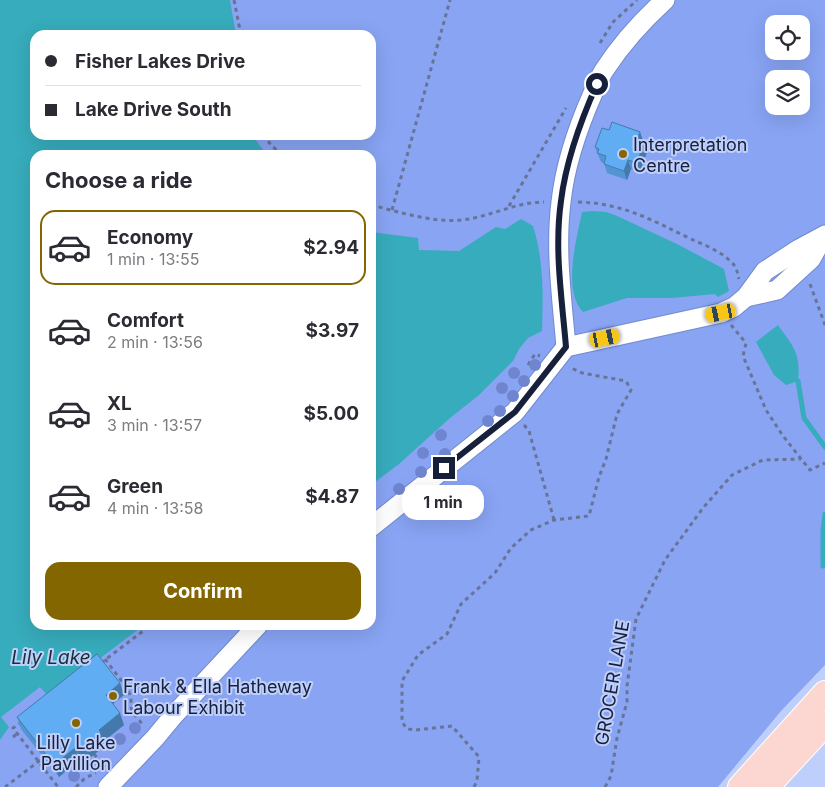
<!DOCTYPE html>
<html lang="en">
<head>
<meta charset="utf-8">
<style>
  body { margin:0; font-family:Inter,sans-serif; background:#f7f7f7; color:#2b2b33; height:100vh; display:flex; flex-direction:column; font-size:19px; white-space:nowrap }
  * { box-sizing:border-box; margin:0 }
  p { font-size:16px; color:#7c7c81 }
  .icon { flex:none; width:28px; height:28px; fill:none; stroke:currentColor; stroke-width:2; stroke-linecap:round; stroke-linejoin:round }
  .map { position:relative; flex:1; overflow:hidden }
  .details { position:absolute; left:30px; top:150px; width:346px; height:480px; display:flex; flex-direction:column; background:#fff; border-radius:15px; box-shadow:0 5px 20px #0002 }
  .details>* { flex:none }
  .guide { position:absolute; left:30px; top:30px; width:346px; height:110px; border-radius:15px; box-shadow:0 5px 20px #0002; display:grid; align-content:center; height:110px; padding:0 15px; background:#fff }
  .tools { position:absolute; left:765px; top:15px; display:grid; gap:10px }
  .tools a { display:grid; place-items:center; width:45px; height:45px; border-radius:10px; background:#fff; box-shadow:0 5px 20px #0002; font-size:25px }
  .end { position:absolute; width:22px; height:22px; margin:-11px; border:6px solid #17203b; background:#fff; box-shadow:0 0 0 2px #fff }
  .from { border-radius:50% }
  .bubble { position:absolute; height:35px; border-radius:15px; background:#fff; box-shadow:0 5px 20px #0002; font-size:16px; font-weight:700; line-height:35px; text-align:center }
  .car { position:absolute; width:15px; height:30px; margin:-15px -8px; border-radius:6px; box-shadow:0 0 4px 1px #0007; background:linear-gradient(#f5c518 24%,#345 0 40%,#f5c518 0 76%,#345 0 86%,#f5c518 0) }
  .guide b { display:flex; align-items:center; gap:18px; height:48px; font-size:19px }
  .guide b+b { border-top:1px solid #e1e1e2 }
  .guide i { width:12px; height:12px; background:#2b2b33 }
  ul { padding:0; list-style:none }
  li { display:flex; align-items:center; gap:15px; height:75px; margin:0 10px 8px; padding:0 5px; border:2px solid transparent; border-radius:15px }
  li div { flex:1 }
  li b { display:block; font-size:19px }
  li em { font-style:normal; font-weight:700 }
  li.active { border-color:#846600 }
  li>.icon { width:45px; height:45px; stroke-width:1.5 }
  h2 { padding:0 15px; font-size:22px; line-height:60px }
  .cta { display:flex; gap:10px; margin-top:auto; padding:10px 15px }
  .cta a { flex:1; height:58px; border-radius:15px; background:#846600; color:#fff; font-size:20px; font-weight:700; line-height:58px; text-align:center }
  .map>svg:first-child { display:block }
  .green { fill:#88a4f3; fill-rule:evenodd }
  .water { fill:#37acbc }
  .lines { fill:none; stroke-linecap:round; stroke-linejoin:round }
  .stream { stroke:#37acbc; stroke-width:5 }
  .minor-casing { stroke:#728ace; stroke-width:21 }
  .major-casing { stroke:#fff; stroke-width:26 }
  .path { stroke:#687497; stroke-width:3; stroke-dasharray:4 4; stroke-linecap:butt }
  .minor { stroke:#fff; stroke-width:19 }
  .major { stroke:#fcd7d1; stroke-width:24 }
  .tree { fill:#7085cf }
  .wall { fill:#5395d2 }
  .shaded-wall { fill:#4479ab }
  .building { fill:#61adf4; stroke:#4479ab }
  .route { stroke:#17203b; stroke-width:6 }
  .poi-dot { fill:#846600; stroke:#bfcffb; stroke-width:2 }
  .labels { text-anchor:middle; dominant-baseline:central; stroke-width:4; stroke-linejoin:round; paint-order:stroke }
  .poi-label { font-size:18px; fill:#17203b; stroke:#bfcffb; text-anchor:start }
  .street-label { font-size:18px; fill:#17203b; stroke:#bfcffb }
  .water-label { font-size:19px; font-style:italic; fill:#162f33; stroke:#bfcffb }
</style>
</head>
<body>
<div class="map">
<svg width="825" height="787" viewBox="0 0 825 787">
  <rect width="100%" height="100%" fill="#bfcffb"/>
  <!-- green -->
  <path class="green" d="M0,0H825V665L781,711L718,787H0ZM774,24H801V51H774ZM35,35H371V135H35ZM774,79H801V106H774ZM35,155H371V625H35Z"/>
  <!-- water -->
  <g class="water">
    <polygon points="0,0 230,0 236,35 35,35 35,135 252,135 267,155 35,155 35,625 144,625 49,697 40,687 1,717 9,727 0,740"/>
    <path d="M593,211L606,212L615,215L679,245L724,269L729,291L718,297L715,294L671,298H627L583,312C562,290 577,238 582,212Z"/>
    <path d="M521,219L533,226C544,261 543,295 542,331L528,338L519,349L513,361L479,395L450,418L399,464L371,485V232L418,238L419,250L459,251L496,227L505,229Z"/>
    <path d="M778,325C793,347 801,352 798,381L786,385L774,375L756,342Z"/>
  </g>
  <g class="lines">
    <!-- stream -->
    <g class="stream">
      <polyline points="798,381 804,418 825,447"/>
      <polyline points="823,566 823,531 825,514"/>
    </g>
    <defs>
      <g id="minor">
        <polyline points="746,297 777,290 811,259 823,237"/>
        <path d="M566,347C562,299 555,250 561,202C565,164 578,127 593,93C597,85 600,76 605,69C622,43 642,21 665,0"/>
        <polyline points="371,527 515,412 566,347 721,313 734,307 746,297 765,271 799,249 825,235"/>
        <polyline points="108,787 155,738 174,715 258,625"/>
      </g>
      <g id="major">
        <polyline points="740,787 825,693"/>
        <polyline points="767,787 825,724"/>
      </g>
    </defs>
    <!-- minor casing -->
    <use href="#minor" class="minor-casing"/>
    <!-- major casing -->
    <use href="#major" class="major-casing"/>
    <!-- path -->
    <g class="path">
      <polyline points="234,0 241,35"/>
      <polyline points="600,43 613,22 637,0"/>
      <polyline points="263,135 272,146 282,155"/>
      <path d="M578,202C622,203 652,220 691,239C704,245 721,251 731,262C737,267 737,272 739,279"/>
      <path d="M371,205C400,212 432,223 462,220C490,217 515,202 544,202"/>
      <polyline points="509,206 566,108"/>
      <polyline points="392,210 450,0"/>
      <polyline points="810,284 825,325"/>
      <polyline points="731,325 746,343 743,356 766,410 783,436 810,470 825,463"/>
      <polyline points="528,365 535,354 540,356"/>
      <polyline points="524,425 529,431 554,520"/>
      <polyline points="73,652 85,667"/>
      <polyline points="105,659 127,688 131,697 131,707 133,713 144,726"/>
      <polyline points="101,663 151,625"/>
      <polyline points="22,722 13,728 58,787"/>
      <polyline points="13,737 18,733"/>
      <polyline points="94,754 105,767"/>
      <polyline points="5,787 43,758"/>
      <polyline points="76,787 85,778 96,773"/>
      <polyline points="474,787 477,781 479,757 452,726 416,730 407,729 402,722 402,681 418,655 447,634 461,604 495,573 511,548 531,530 554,520 589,516 599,477 606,459 617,414 631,390 626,381 582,373 569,367"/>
      <polyline points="605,787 611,776 617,738 627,702 627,686 636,619 665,560 703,508 732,475 763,460 801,459"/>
    </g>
    <!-- minor -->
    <use href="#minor" class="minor"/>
    <!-- major -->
    <use href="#major" class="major"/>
  </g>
  <!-- trees -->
  <g class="tree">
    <circle cx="535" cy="365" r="6"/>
    <circle cx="514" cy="373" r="6"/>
    <circle cx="524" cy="381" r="6"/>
    <circle cx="502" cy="388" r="6"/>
    <circle cx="513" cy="396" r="6"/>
    <circle cx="500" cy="411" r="6"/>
    <circle cx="488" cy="421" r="6"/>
    <circle cx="441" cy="435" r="6"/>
    <circle cx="423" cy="453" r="6"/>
    <circle cx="445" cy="454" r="6"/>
    <circle cx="421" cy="472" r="6"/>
    <circle cx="399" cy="489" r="6"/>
    <circle cx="135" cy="728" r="6"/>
    <circle cx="120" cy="739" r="6"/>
    <circle cx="74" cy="776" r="6"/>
  </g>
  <!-- wall -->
  <g class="wall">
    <polygon points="609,130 640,132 643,141 642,143 644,143 647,152 640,172 631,169 627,180 607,173 604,163 601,162 595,147"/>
    <polygon points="120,683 124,695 113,704 124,725 104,741 106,745 82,764 79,760 59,777 21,729 17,717"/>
  </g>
  <!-- shaded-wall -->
  <g class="shaded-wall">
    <polygon points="640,132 643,141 640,149 637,140"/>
    <polygon points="644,143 647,152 640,172 637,163"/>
    <polygon points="628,160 631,169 627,180 624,171"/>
    <polygon points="120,683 124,695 110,706 106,695"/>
    <polygon points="120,713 124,725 104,741 106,745 82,764 77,752 99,730"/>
    <polygon points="75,748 79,760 59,777 54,765"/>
  </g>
  <!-- building -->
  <g class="building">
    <polygon points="612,122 640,132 637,140 644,143 637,163 628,160 624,171 604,164 606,156 597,153 599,149 595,147 602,128 609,130"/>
    <polygon points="97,654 120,683 106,695 120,713 99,730 101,733 77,752 75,748 54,765 17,717"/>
  </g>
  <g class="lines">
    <!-- route -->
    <path class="route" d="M444,468L515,412L566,347C562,299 554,249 561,201C566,160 580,122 597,84"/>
  </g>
  <!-- markers -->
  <g class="poi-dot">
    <circle cx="623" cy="154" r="5"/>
    <circle cx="113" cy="696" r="5"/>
    <circle cx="76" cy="723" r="5"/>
  </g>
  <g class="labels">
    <!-- poi labels -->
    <g class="poi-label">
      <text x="633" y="144">Interpretation<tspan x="633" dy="21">Centre</tspan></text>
      <text x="123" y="686">Frank &amp; Ella Hatheway<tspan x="123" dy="21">Labour Exhibit</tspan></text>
      <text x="76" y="742" text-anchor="middle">Lilly Lake<tspan x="76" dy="21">Pavillion</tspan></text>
    </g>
    <!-- street labels -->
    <g class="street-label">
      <text transform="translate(612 683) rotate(-80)">GROCER LANE</text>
    </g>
    <!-- water labels -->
    <g class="water-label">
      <text x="51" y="657">Lily Lake</text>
    </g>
  </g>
</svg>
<div class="tools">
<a><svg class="icon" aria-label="locate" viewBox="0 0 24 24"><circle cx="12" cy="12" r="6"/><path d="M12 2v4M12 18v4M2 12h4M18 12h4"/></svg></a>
<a><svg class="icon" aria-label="layers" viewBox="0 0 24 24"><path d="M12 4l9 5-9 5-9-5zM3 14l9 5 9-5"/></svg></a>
</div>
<i class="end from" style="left:597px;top:84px"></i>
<i class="end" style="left:444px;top:468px"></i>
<div class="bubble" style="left:402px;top:485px;width:82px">1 min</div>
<i class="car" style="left:721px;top:313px;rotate:258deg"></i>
<i class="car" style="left:605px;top:338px;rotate:78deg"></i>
<div class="guide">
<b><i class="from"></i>Fisher Lakes Drive</b>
<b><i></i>Lake Drive South</b>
</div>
<section class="details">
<h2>Choose a ride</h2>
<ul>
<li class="active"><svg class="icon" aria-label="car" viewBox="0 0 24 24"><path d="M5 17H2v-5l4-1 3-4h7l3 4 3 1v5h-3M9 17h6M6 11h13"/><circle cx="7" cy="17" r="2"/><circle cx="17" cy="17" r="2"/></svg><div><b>Economy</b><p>1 min · 13:55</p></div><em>$2.94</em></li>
<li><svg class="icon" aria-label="car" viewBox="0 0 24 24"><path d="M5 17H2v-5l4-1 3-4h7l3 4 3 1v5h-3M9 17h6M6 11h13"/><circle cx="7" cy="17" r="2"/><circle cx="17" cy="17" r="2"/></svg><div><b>Comfort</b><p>2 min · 13:56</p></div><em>$3.97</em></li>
<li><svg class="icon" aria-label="car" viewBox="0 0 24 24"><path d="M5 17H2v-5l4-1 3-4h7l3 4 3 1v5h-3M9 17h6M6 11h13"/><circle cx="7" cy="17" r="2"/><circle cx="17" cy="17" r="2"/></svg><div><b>XL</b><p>3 min · 13:57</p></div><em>$5.00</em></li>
<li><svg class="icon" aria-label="car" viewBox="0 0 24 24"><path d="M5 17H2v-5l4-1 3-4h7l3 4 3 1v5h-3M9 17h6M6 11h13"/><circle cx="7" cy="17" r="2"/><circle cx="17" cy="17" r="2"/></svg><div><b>Green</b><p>4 min · 13:58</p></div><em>$4.87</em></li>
</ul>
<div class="cta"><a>Confirm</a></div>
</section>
</div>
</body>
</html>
